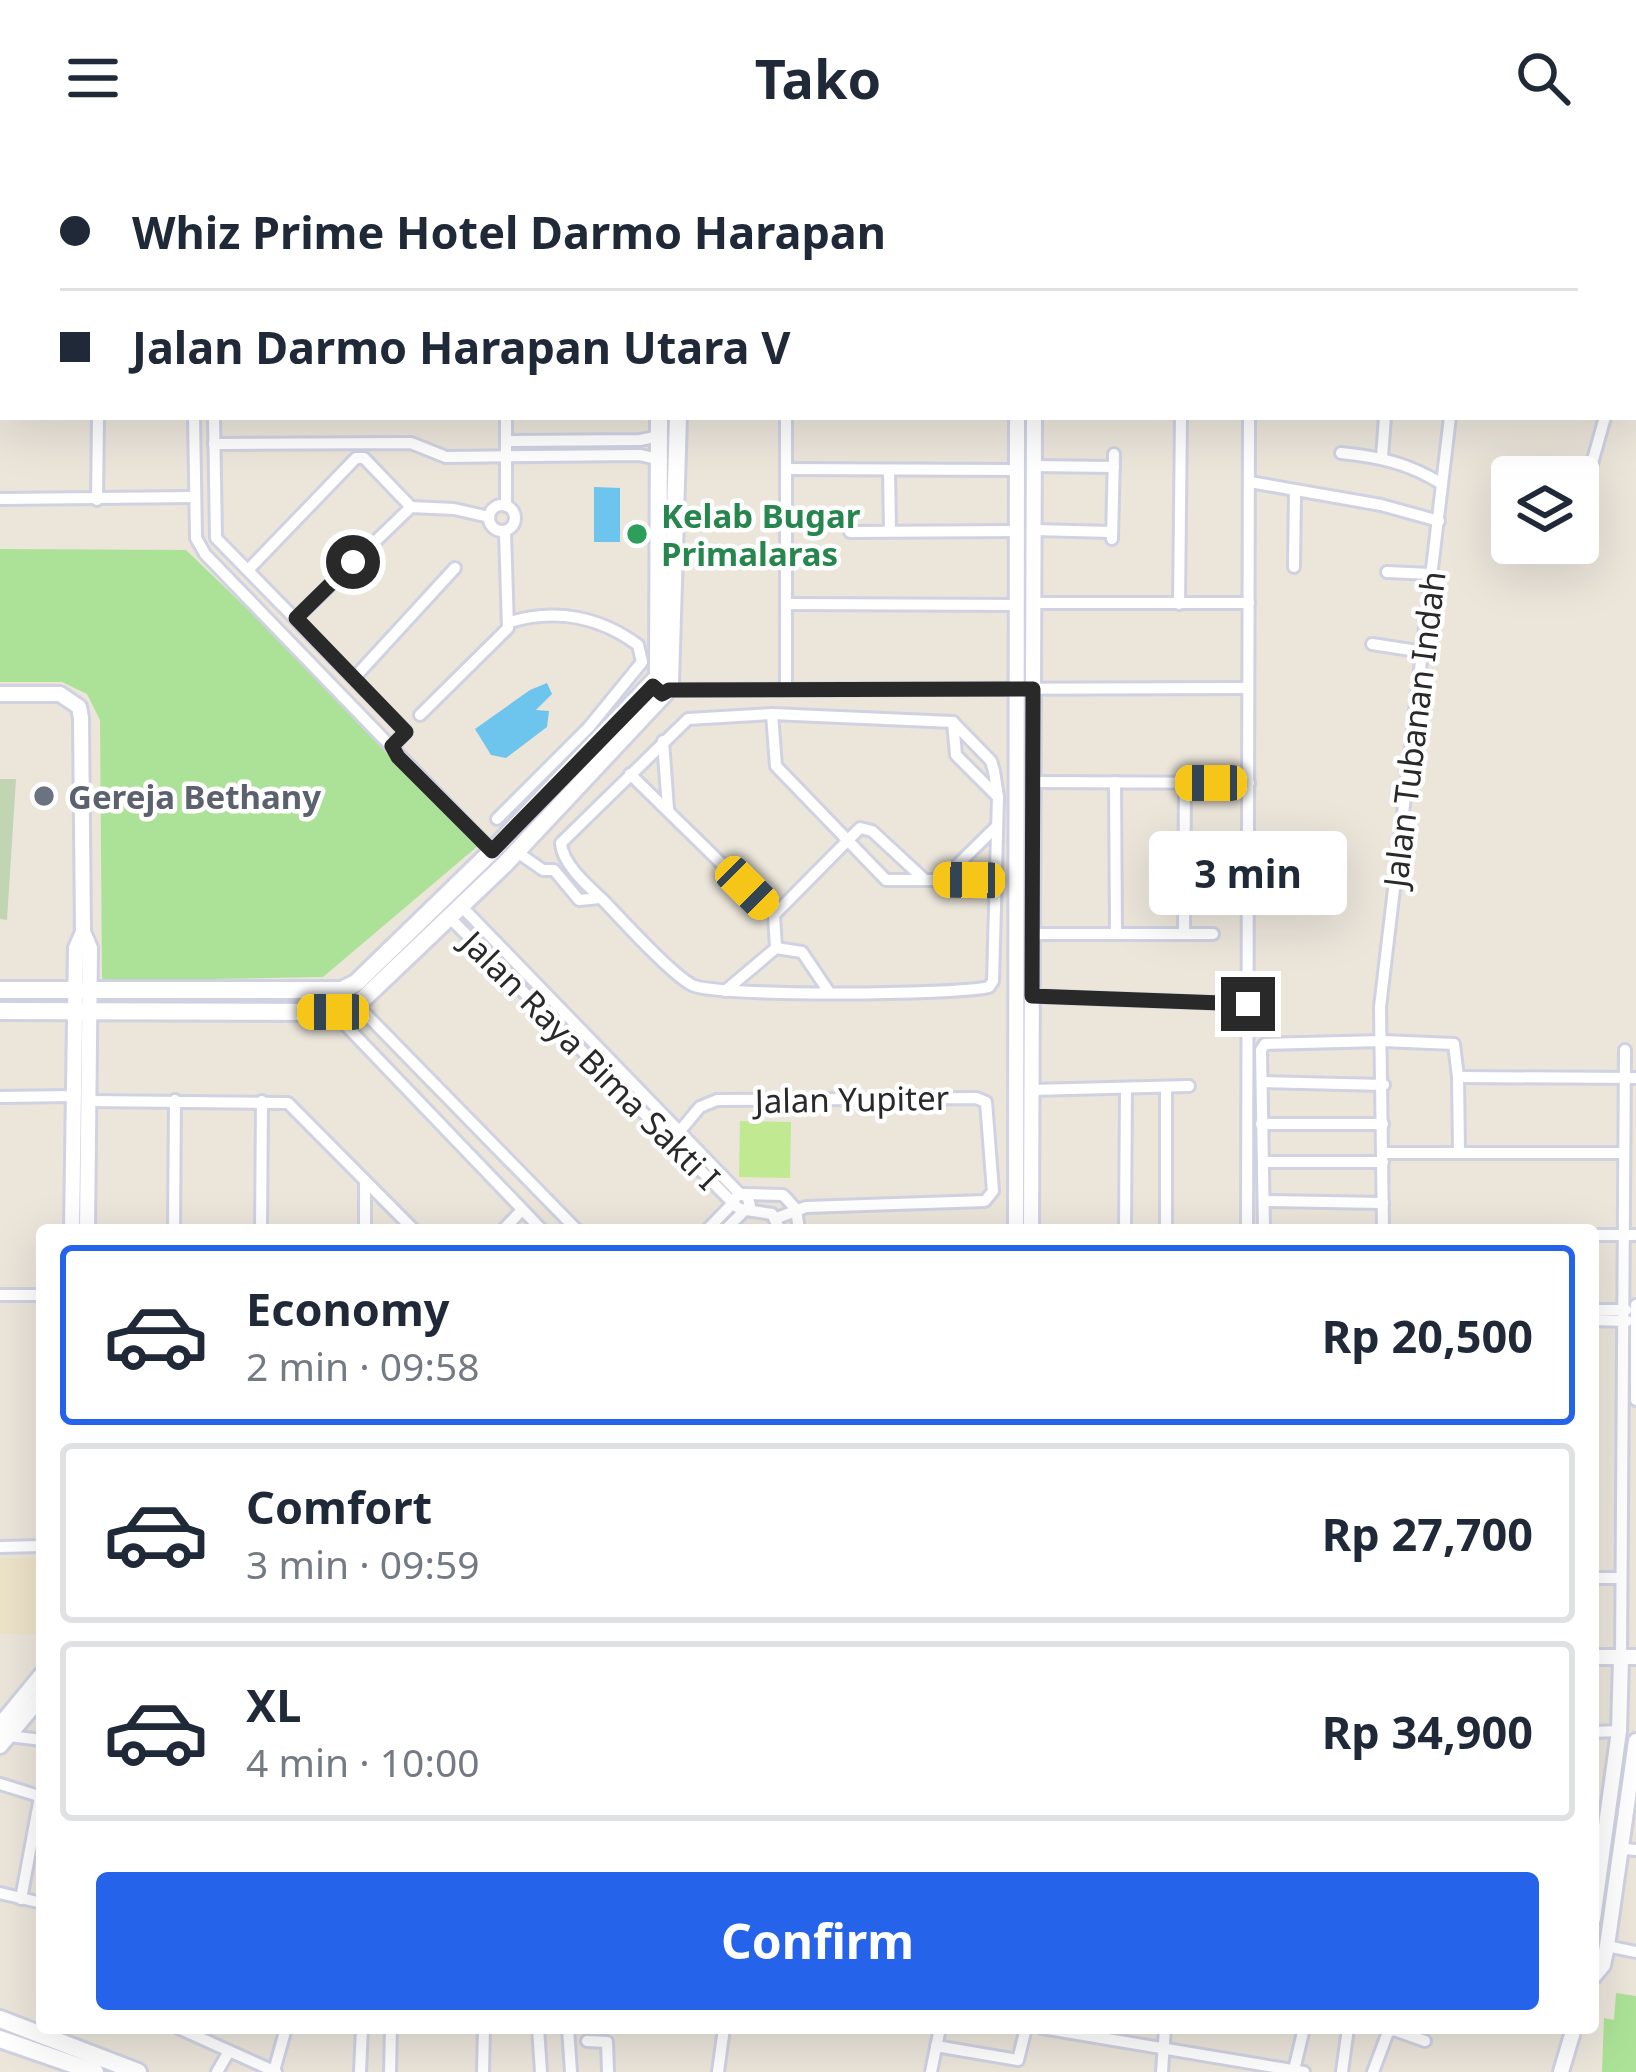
<!DOCTYPE html>
<html lang="en">
<head>
<meta charset="utf-8">
<style>
  body { margin:0; font-family:"Noto Sans",sans-serif; background:#f2f2f3; color:#1f2937; height:100vh; display:flex; flex-direction:column; font-size:45px; white-space:nowrap }
  * { box-sizing:border-box; margin:0 }
  p { font-size:39px; color:#747a83 }
  .icon { flex:none; width:66px; height:66px; fill:none; stroke:currentColor; stroke-width:2; stroke-linecap:round; stroke-linejoin:round }
  .map { position:relative; flex:1; overflow:hidden }
  .sheet { position:absolute; left:36px; top:1068px; width:1563px; height:810px; display:flex; flex-direction:column; background:#fff; border-radius:12px; box-shadow:0 12px 48px #0002 }
  .sheet>* { flex:none }
  .banner { position:absolute; left:0px; top:0px; width:1638px; height:264px; box-shadow:0 12px 48px #0002; display:grid; align-content:center; height:264px; padding:0 60px; background:#fff }
  .tools { position:absolute; left:1491px; top:300px; display:grid; gap:24px }
  .tools a { display:grid; place-items:center; width:108px; height:108px; border-radius:12px; background:#fff; box-shadow:0 12px 48px #0002; font-size:60px }
  .end { position:absolute; width:54px; height:54px; margin:-27px; border:15px solid #292929; background:#fff; box-shadow:0 0 0 6px #fff }
  .from { border-radius:50% }
  .bubble { position:absolute; height:84px; border-radius:12px; background:#fff; box-shadow:0 12px 48px #0002; font-size:39px; font-weight:700; line-height:84px; text-align:center }
  .car { position:absolute; width:36px; height:72px; margin:-36px -18px; border-radius:15px; box-shadow:0 0 9px 3px #0007; background:linear-gradient(#f5c518 24%,#345 0 40%,#f5c518 0 76%,#345 0 86%,#f5c518 0) }
  .banner b { display:flex; align-items:center; gap:42px; height:114px; font-size:45px }
  .banner b+b { border-top:3px solid #e0e1e3 }
  .banner i { width:30px; height:30px; background:#1f2937 }
  ul { padding:21px 0 0; list-style:none }
  li { display:flex; align-items:center; gap:36px; height:180px; margin:0 24px 18px; padding:0 36px; border:6px solid #e0e1e3; border-radius:12px }
  li div { flex:1 }
  li b { display:block; font-size:45px }
  li em { font-style:normal; font-weight:700 }
  li.active { border-color:#2563eb }
  li>.icon { width:108px; height:108px; stroke-width:1.5 }
  .cta { display:flex; gap:24px; margin-top:auto; padding:24px 60px }
  .cta a { flex:1; height:138px; border-radius:12px; background:#2563eb; color:#fff; font-size:48px; font-weight:700; line-height:138px; text-align:center }
  header { display:flex; justify-content:space-between; align-items:center; height:156px; padding:0 60px; background:#fff; font-size:54px; font-weight:700 }
  .map>svg:first-child { display:block }
  .education { fill:#ede3c9 }
  .green { fill:#ace297 }
  .cemetery { fill:#c1d5b2 }
  .pitch { fill:#c0e992 }
  .water { fill:#6dc5ed }
  .lines { fill:none; stroke-linecap:round; stroke-linejoin:round }
  .minor-casing { stroke:#d0d2e2; stroke-width:16 }
  .tertiary-casing { stroke:#d0d2e2; stroke-width:20 }
  .secondary-casing { stroke:#d0d2e2; stroke-width:22 }
  .minor { stroke:#fff; stroke-width:10 }
  .tertiary { stroke:#fff; stroke-width:14 }
  .secondary { stroke:#fff; stroke-width:16 }
  .route { stroke:#292929; stroke-width:15 }
  .leisure-dot { fill:#2e9e5b; stroke:#fff; stroke-width:4.5 }
  .worship-dot { fill:#6b7280; stroke:#fff; stroke-width:4.5 }
  .labels { text-anchor:middle; dominant-baseline:central; stroke-width:9; stroke-linejoin:round; paint-order:stroke }
  .leisure-label { font-size:33px; font-weight:bold; fill:#27864d; stroke:#fff; text-anchor:start }
  .street-label { font-size:33px; fill:#292929; stroke:#fff }
  .worship-label { font-size:33px; font-weight:bold; fill:#5b616d; stroke:#fff; text-anchor:start }
</style>
</head>
<body>
<header><svg class="icon" aria-label="menu" viewBox="0 0 24 24"><path d="M4 6h16M4 12h16M4 18h16"/></svg>Tako<svg class="icon" aria-label="search" viewBox="0 0 24 24"><circle cx="10" cy="10" r="6"/><path d="M15 15l6 6"/></svg></header>
<div class="map">
<svg width="1636" height="1916" viewBox="0 0 1636 1916">
  <rect width="100%" height="100%" fill="#ebe5da"/>
  <!-- education -->
  <polygon class="education" points="0,1402 40,1402 42,1478 0,1478"/>
  <!-- green -->
  <g class="green">
    <polygon points="0,393 186,394 343,545 479,689 323,821 102,825 100,564 87,538 62,526 0,526"/>
    <polygon points="1616,1837 1636,1840 1636,1916 1602,1916 1604,1862 1614,1864"/>
  </g>
  <!-- cemetery -->
  <polygon class="cemetery" points="0,623 16,623 7,764 0,763"/>
  <!-- pitch -->
  <polygon class="pitch" points="740,965 791,966 790,1022 739,1021"/>
  <!-- water -->
  <g class="water">
    <polygon points="594,331 620,332 620,386 594,386"/>
    <polygon points="547,527 552,538 536,554 549,555 547,571 506,602 491,599 475,573 530,534"/>
  </g>
  <g class="lines">
    <defs>
      <g id="minor">
        <polyline points="215,0 215,3"/>
        <polyline points="1628,0 1636,3"/>
        <polyline points="1534,1 1534,0"/>
        <polyline points="194,3 194,0"/>
        <polyline points="801,3 801,0"/>
        <polyline points="1412,3 1412,0"/>
        <polyline points="0,182 3,182"/>
        <polyline points="194,261 196,382 205,398 492,695"/>
        <polyline points="214,261 216,382 406,576 392,590"/>
        <polyline points="506,261 506,350"/>
        <polyline points="786,261 786,533"/>
        <polyline points="506,285 640,284 659,280"/>
        <polyline points="214,288 411,287 446,301 640,299 662,304"/>
        <path d="M1341,297C1380,301 1408,307 1442,328"/>
        <polyline points="1382,301 1385,261"/>
        <polyline points="1034,310 1114,311"/>
        <polyline points="1591,311 1605,261"/>
        <polyline points="786,313 1017,314"/>
        <polyline points="889,314 890,375"/>
        <polyline points="1250,326 1381,349 1439,365"/>
        <polyline points="0,343 195,341"/>
        <polyline points="97,344 98,261"/>
        <circle cx="502" cy="362" r="13"/>
        <polyline points="1034,374 1112,376"/>
        <polyline points="850,376 1017,375"/>
        <polyline points="1112,383 1114,298"/>
        <polyline points="1294,411 1295,336"/>
        <polyline points="248,414 356,302 364,302 411,351"/>
        <polyline points="1387,416 1432,418"/>
        <polyline points="1033,447 1249,447"/>
        <polyline points="786,448 1017,449"/>
        <polyline points="1179,448 1181,261"/>
        <polyline points="296,462 411,351 454,353 489,361"/>
        <polyline points="1372,488 1424,496"/>
        <polyline points="355,521 455,412"/>
        <polyline points="669,534 1248,532"/>
        <path d="M772,558L953,566L991,605L994,615L998,641L993,825L989,831C958,839 715,841 692,829C672,819 622,764 604,745C589,731 562,708 561,687L688,563Z"/>
        <polyline points="772,558 776,610 886,724 995,724"/>
        <polyline points="420,559 508,472 505,376"/>
        <polyline points="953,566 956,599 998,641"/>
        <polyline points="663,585 668,653"/>
        <polyline points="630,618 774,759 776,792 725,835"/>
        <polyline points="1033,626 1249,627"/>
        <polyline points="1115,626 1116,778"/>
        <path d="M497,663L589,571L642,506L638,489C600,461 556,452 510,466"/>
        <polyline points="517,696 543,714 554,714 579,744 600,742"/>
        <polyline points="943,723 996,671"/>
        <polyline points="462,751 740,1038"/>
        <polyline points="774,759 860,672 872,675 925,724"/>
        <polyline points="450,762 732,1046"/>
        <polyline points="1032,778 1213,778"/>
        <polyline points="1184,778 1185,627"/>
        <polyline points="776,792 802,796 829,836"/>
        <polyline points="1030,840 1248,848"/>
        <polyline points="357,849 577,1074"/>
        <polyline points="333,856 542,1074"/>
        <polyline points="1458,921 1636,922"/>
        <polyline points="1262,926 1384,929"/>
        <polyline points="1166,931 1166,1074"/>
        <polyline points="1031,934 1189,930"/>
        <polyline points="0,941 73,940"/>
        <polyline points="88,945 288,947 414,1074"/>
        <polyline points="1261,968 1383,968"/>
        <polyline points="679,976 700,951 717,944 976,942 986,946 993,1035 985,1045 806,1051 777,1062"/>
        <polyline points="1383,997 1623,997"/>
        <polyline points="1264,1006 1383,1006"/>
        <polyline points="744,1038 783,1039 796,1053 799,1074"/>
        <polyline points="1264,1045 1383,1047"/>
        <polyline points="746,1054 772,1058 780,1074"/>
        <polyline points="174,1074 175,944"/>
        <polyline points="261,1074 262,945"/>
        <polyline points="365,1074 365,1025"/>
        <polyline points="503,1074 522,1054"/>
        <polyline points="707,1074 732,1048"/>
        <polyline points="725,1074 750,1049 747,1040 738,1038 732,1048 744,1055"/>
        <polyline points="1125,1074 1126,932"/>
        <polyline points="1247,1074 1249,261"/>
        <polyline points="1264,1074 1261,894 1265,888 1383,885 1454,888 1458,921 1459,996"/>
        <polyline points="1383,1074 1380,851 1450,261"/>
        <polyline points="1593,1079 1636,1079"/>
        <polyline points="0,1139 42,1139"/>
        <polyline points="1636,1149 1636,1244"/>
        <polyline points="1593,1154 1626,1154"/>
        <polyline points="1593,1164 1627,1165"/>
        <polyline points="0,1391 42,1390"/>
        <polyline points="1593,1422 1620,1422"/>
        <polyline points="1621,1501 1625,894"/>
        <polyline points="1593,1576 1619,1575"/>
        <polyline points="0,1579 42,1584"/>
        <polyline points="0,1628 42,1641"/>
        <polyline points="1624,1693 1636,1694"/>
        <polyline points="0,1737 42,1747"/>
        <polyline points="21,1743 40,1641"/>
        <polyline points="1607,1790 1636,1796"/>
        <polyline points="178,1872 276,1916"/>
        <polyline points="538,1872 541,1916"/>
        <polyline points="568,1872 571,1916"/>
        <polyline points="1042,1872 1304,1916"/>
        <polyline points="587,1885 607,1886 608,1916"/>
        <polyline points="936,1890 1018,1904 1026,1872"/>
        <polyline points="1294,1914 1304,1872"/>
        <polyline points="274,1915 286,1872"/>
        <polyline points="217,1916 228,1897"/>
        <polyline points="360,1916 362,1872"/>
        <polyline points="390,1916 391,1872"/>
        <polyline points="483,1916 484,1872"/>
        <polyline points="718,1916 724,1872"/>
        <polyline points="931,1916 940,1872"/>
        <polyline points="1162,1916 1165,1872"/>
        <polyline points="1342,1916 1348,1872"/>
        <polyline points="1373,1916 1388,1876 1394,1874 1425,1885"/>
      </g>
      <g id="tertiary">
        <polyline points="1018,0 1018,3"/>
        <polyline points="62,3 65,0"/>
        <polyline points="97,3 100,0"/>
        <polyline points="1034,3 1035,0"/>
        <polyline points="1586,3 1587,0"/>
        <polyline points="0,65 3,62"/>
        <polyline points="0,101 3,98"/>
        <polyline points="1635,227 1636,228"/>
        <polyline points="0,538 60,538 79,551 81,562 83,776 90,792 87,1074"/>
        <polyline points="72,1074 76,792 83,776"/>
        <polyline points="1016,1074 1017,261"/>
        <polyline points="1031,1074 1034,261"/>
        <polyline points="1593,1501 1636,1501"/>
        <polyline points="0,1569 42,1518"/>
        <polyline points="0,1590 42,1540"/>
        <polyline points="1593,1763 1619,1575 1621,1501"/>
        <polyline points="1593,1821 1603,1809 1607,1790 1636,1585"/>
        <polyline points="1561,1916 1574,1872"/>
      </g>
      <g id="secondary">
        <polyline points="662,3 662,0"/>
        <polyline points="680,3 680,0"/>
        <polyline points="658,522 659,261"/>
        <polyline points="670,526 678,261"/>
        <polyline points="0,834 342,834 356,827 492,695 655,524 665,522 670,530 662,538 653,530"/>
        <polyline points="0,855 333,856 357,849 505,708 666,536"/>
        <polyline points="0,1863 138,1916"/>
        <polyline points="0,1883 95,1916"/>
      </g>
    </defs>
    <!-- minor casing -->
    <use href="#minor" class="minor-casing"/>
    <!-- tertiary casing -->
    <use href="#tertiary" class="tertiary-casing"/>
    <!-- secondary casing -->
    <use href="#secondary" class="secondary-casing"/>
    <!-- minor -->
    <use href="#minor" class="minor"/>
    <!-- tertiary -->
    <use href="#tertiary" class="tertiary"/>
    <!-- secondary -->
    <use href="#secondary" class="secondary"/>
  </g>
  <g class="lines">
    <!-- route -->
    <polyline class="route" points="353,406 296,462 406,576 392,590 398,601 492,695 653,530 662,538 669,534 1033,533 1032,840 1248,848"/>
  </g>
  <!-- markers -->
  <circle class="leisure-dot" cx="637" cy="378" r="12"/>
  <circle class="worship-dot" cx="44" cy="640" r="12"/>
  <g class="labels">
    <!-- leisure labels -->
    <g class="leisure-label">
      <text x="661" y="359">Kelab Bugar<tspan x="661" dy="38">Primalaras</tspan></text>
    </g>
    <!-- street labels -->
    <g class="street-label">
      <text transform="translate(1414 573) rotate(-83)">Jalan Tubanan Indah</text>
      <text transform="translate(591 904) rotate(45)">Jalan Raya Bima Sakti I</text>
      <text transform="translate(852 943) rotate(-1)">Jalan Yupiter</text>
    </g>
    <!-- worship labels -->
    <g class="worship-label">
      <text x="68" y="640">Gereja Bethany</text>
    </g>
  </g>
</svg>
<div class="tools">
<a><svg class="icon" aria-label="layers" viewBox="0 0 24 24"><path d="M12 4l9 5-9 5-9-5zM3 14l9 5 9-5"/></svg></a>
</div>
<i class="end from" style="left:353px;top:406px"></i>
<i class="end" style="left:1248px;top:848px"></i>
<div class="bubble" style="left:1149px;top:675px;width:198px">3 min</div>
<i class="car" style="left:1211px;top:627px;rotate:270deg"></i>
<i class="car" style="left:969px;top:724px;rotate:271deg"></i>
<i class="car" style="left:747px;top:732px;rotate:135deg"></i>
<i class="car" style="left:333px;top:856px;rotate:270deg"></i>
<div class="banner">
<b><i class="from"></i>Whiz Prime Hotel Darmo Harapan</b>
<b><i></i>Jalan Darmo Harapan Utara V</b>
</div>
<section class="sheet">
<ul>
<li class="active"><svg class="icon" aria-label="car" viewBox="0 0 24 24"><path d="M5 17H2v-5l4-1 3-4h7l3 4 3 1v5h-3M9 17h6M6 11h13"/><circle cx="7" cy="17" r="2"/><circle cx="17" cy="17" r="2"/></svg><div><b>Economy</b><p>2 min · 09:58</p></div><em>Rp 20,500</em></li>
<li><svg class="icon" aria-label="car" viewBox="0 0 24 24"><path d="M5 17H2v-5l4-1 3-4h7l3 4 3 1v5h-3M9 17h6M6 11h13"/><circle cx="7" cy="17" r="2"/><circle cx="17" cy="17" r="2"/></svg><div><b>Comfort</b><p>3 min · 09:59</p></div><em>Rp 27,700</em></li>
<li><svg class="icon" aria-label="car" viewBox="0 0 24 24"><path d="M5 17H2v-5l4-1 3-4h7l3 4 3 1v5h-3M9 17h6M6 11h13"/><circle cx="7" cy="17" r="2"/><circle cx="17" cy="17" r="2"/></svg><div><b>XL</b><p>4 min · 10:00</p></div><em>Rp 34,900</em></li>
</ul>
<div class="cta"><a>Confirm</a></div>
</section>
</div>
</body>
</html>
